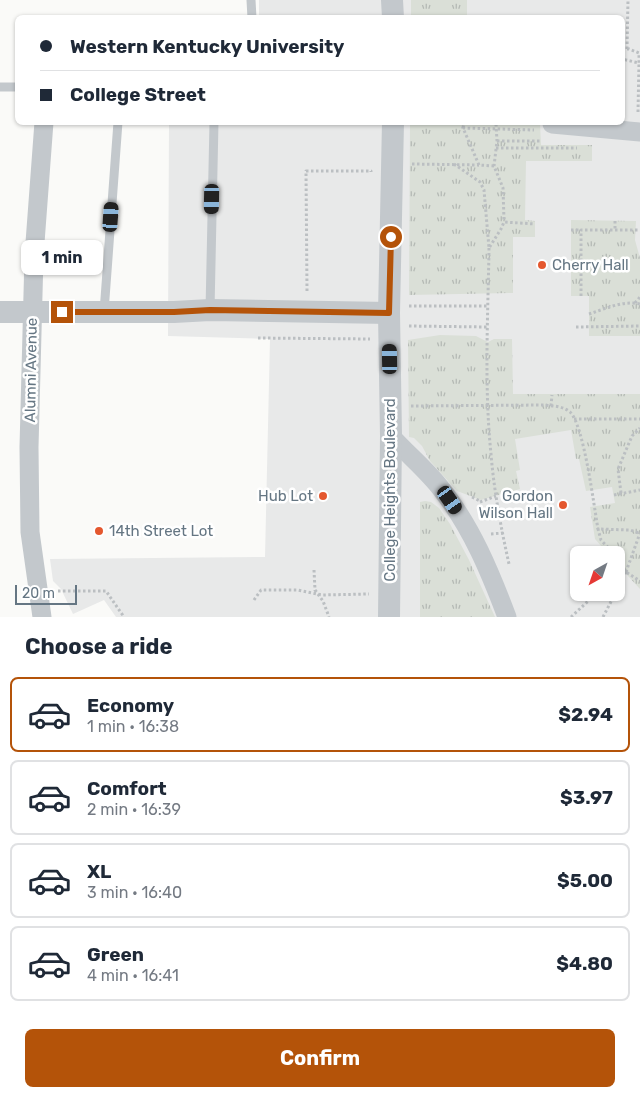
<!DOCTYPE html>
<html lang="en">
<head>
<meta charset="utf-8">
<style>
  body { margin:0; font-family:Rubik,sans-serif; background:#f2f2f3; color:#1f2937; height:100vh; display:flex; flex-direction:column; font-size:19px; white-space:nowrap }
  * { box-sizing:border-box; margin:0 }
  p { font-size:16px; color:#747a83 }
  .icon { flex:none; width:28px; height:28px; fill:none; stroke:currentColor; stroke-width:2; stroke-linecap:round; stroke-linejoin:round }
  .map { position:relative; height:617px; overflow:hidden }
  .panel { display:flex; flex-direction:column; background:#fff; flex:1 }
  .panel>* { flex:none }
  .hud { position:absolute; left:15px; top:15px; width:610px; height:110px; border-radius:8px; box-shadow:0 1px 4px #0004; display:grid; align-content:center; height:110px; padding:0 25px; background:#fff }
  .needle { width:32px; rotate:220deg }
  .tools { position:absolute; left:570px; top:546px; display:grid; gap:10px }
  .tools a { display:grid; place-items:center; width:55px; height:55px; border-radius:8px; background:#fff; box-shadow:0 1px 4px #0004; font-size:25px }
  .scale { position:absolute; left:15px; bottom:12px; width:62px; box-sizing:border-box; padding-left:5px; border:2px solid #657683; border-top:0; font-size:14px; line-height:18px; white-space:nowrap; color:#657683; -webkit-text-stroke:4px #fff; paint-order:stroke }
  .end { position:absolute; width:22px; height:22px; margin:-11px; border:6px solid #b45309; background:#fff; box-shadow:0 0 0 2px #fff }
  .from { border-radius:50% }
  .bubble { position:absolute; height:35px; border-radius:8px; background:#fff; box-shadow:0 1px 4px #0004; font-size:16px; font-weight:700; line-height:35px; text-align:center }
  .car { position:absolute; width:15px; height:30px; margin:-15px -8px; border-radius:6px; box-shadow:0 0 4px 1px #0007; background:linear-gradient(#222 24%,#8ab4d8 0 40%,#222 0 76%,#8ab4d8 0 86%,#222 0) }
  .hud b { display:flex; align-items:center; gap:18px; height:48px; font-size:19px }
  .hud b+b { border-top:1px solid #e0e1e3 }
  .hud i { width:12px; height:12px; background:#1f2937 }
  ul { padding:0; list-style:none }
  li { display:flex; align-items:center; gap:15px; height:75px; margin:0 10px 8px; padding:0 15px; border:2px solid #e0e1e3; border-radius:8px }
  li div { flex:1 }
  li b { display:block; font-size:19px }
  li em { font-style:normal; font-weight:700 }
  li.on { border-color:#b45309 }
  li>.icon { width:45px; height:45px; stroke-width:1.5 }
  h2 { padding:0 25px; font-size:22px; line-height:60px }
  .cta { display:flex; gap:10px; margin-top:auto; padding:10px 25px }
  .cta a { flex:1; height:58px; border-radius:8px; background:#b45309; color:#fff; font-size:20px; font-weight:700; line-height:58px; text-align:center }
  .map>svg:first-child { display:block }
  .built { fill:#e8e9e9; fill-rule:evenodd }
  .grass { fill:url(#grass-tufts) }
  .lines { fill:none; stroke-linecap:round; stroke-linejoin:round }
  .path { stroke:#bbbfc2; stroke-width:3; stroke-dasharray:2.5 2.5; stroke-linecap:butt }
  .service { stroke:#c3c8cc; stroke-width:9 }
  .minor { stroke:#c3c8cc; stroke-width:19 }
  .tertiary { stroke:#c3c8cc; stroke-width:22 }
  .route { stroke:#b45309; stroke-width:6 }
  .poi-dot { fill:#e4572e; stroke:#fff; stroke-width:2 }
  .labels { text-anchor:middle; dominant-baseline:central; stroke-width:5; stroke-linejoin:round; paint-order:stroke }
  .poi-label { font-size:15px; fill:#657683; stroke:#fff; text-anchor:start }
  .street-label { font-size:15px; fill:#657683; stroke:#fff }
</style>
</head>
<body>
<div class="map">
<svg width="640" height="617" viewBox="0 0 640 617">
  <defs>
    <pattern id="grass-tufts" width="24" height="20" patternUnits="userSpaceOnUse" patternTransform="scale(1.25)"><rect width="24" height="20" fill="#dadfd7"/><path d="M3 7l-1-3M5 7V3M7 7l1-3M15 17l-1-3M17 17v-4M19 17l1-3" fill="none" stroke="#b4b9b4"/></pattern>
  </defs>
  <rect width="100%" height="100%" fill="#fafaf8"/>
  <!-- built -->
  <path class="built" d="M259,0H640V617H116L104,600L73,614L61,589L53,581L50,559L265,557L270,339L168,336L169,123L622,122V18H259ZM579,555H616V592H579Z"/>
  <!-- grass -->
  <g class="grass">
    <rect x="411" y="0" width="56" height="17"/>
    <polygon points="467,123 467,124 540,124 541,145 592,145 592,161 526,161 525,220 535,221 535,237 513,237 513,293 409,295 410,123"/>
    <polygon points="571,220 636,221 635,240 640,258 640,336 589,336 589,296 571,296"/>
    <polygon points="440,335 476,336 488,342 494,339 512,339 513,394 640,394 640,589 616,563 616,555 609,555 595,539 590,507 615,503 612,487 586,491 579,459 576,459 571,430 515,439 520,470 516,471 520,489 481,500 457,491 430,461 422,446 414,438 409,437 408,340"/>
    <polygon points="425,501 431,502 439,508 450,524 469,560 495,617 420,617 420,502"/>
  </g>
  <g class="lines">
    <!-- path -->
    <g class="path">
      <polyline points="622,49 629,49 639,53 639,63 622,59"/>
      <polyline points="627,49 628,0"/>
      <polyline points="638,112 639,63"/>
      <polyline points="496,124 497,141 494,166 503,188 504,221"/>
      <polyline points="463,128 464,122"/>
      <polyline points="497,141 540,141"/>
      <polyline points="496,148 577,148"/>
      <polyline points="412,164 479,165"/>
      <polyline points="454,164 480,182 484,190 489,248 501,229 504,222 535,224"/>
      <polyline points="494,166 479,165 463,128 534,130"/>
      <polyline points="615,221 615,230"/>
      <polyline points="571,230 581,230"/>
      <path d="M489,248C488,316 484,386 491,454C494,491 501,528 509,564"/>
      <polyline points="307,291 306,171 371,171 371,172"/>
      <polyline points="581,296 581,230 640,230"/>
      <polyline points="635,303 640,297"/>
      <polyline points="409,306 488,306"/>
      <path d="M589,314C605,309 623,300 640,304"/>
      <polyline points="409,326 488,327"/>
      <polyline points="576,327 640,326"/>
      <polyline points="258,338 370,339"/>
      <path d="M411,406L544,405C553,406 563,406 570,412C584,425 594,507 598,529"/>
      <polyline points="551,406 552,395"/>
      <polyline points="574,419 640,419"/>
      <polyline points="621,493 618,469 632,436 640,428"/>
      <polyline points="614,495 640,490"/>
      <polyline points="472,497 480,501"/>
      <polyline points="480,502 496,496"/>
      <polyline points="499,514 523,510"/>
      <polyline points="491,534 503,533"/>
      <polyline points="615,555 601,540 598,529 630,530 639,533"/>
      <polyline points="616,556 626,572 640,581"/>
      <polyline points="314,570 315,590 323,601 329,617"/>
      <polyline points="626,572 640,533"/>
      <polyline points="616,573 626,572 616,591"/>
      <polyline points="58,591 106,591 124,617"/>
      <polyline points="254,600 261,590 298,590 322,595 369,594"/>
      <polyline points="571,617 598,592"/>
      <polyline points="603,617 616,592"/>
    </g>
    <!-- service -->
    <g class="service">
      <polyline points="251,0 252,18"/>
      <polyline points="0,87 18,87"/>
      <polyline points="210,310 214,122"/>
      <polyline points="104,312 118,122"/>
    </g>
    <!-- minor -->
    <g class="minor">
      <polyline points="552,124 640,132"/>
      <path d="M391,436C407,454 429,472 442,490C472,528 490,572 507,617"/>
      <polyline points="42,617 30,532 29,447 34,256 44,122"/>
    </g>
    <!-- tertiary -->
    <g class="tertiary">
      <polyline points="392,0 393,18"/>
      <polyline points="0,312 174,312 210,310 389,313"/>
      <polyline points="389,617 391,436 389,313 393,122"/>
    </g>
  </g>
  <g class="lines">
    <!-- route -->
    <polyline class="route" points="62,312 174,312 210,310 389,313 391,237"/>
  </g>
  <!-- markers -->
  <g class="poi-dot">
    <circle cx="542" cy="265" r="5"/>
    <circle cx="323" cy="496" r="5"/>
    <circle cx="563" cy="505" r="5"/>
    <circle cx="99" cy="531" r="5"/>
  </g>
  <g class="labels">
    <!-- poi labels -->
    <g class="poi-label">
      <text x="552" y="265">Cherry Hall</text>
      <text x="313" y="496" text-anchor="end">Hub Lot</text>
      <text x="553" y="496" text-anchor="end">Gordon<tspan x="553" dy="17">Wilson Hall</tspan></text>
      <text x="109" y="531">14th Street Lot</text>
    </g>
    <!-- street labels -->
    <g class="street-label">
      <text transform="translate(31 370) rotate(-89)">Alumni Avenue</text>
      <text transform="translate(390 490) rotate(-90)">College Heights Boulevard</text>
    </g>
  </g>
</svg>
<div class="tools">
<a><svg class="needle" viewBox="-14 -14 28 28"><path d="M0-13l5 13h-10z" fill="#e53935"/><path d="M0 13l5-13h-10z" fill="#747a83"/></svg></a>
</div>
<div class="scale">20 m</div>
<i class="end from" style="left:391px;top:237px"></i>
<i class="end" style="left:62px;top:312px"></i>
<div class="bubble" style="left:21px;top:240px;width:82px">1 min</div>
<i class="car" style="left:212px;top:199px;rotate:181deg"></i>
<i class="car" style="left:111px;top:217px;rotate:4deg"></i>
<i class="car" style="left:390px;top:359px;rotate:359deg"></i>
<i class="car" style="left:450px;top:500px;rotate:145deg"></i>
<div class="hud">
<b><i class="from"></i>Western Kentucky University</b>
<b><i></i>College Street</b>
</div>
</div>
<section class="panel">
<h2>Choose a ride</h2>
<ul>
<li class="on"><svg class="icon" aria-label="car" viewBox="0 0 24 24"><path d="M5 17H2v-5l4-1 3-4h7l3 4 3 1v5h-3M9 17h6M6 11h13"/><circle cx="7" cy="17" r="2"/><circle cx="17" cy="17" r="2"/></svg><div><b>Economy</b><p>1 min · 16:38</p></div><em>$2.94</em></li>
<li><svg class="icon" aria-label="car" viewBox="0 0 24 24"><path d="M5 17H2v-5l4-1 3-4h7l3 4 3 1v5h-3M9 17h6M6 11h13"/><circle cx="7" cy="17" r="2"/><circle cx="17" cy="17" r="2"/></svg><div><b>Comfort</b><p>2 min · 16:39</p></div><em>$3.97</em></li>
<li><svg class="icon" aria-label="car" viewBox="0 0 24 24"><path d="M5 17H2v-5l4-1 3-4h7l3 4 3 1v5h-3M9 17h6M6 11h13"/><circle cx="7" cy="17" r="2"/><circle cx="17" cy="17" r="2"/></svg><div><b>XL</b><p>3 min · 16:40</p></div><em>$5.00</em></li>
<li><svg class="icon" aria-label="car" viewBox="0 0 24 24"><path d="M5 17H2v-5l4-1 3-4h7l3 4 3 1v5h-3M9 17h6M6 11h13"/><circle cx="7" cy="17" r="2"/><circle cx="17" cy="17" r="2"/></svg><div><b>Green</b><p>4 min · 16:41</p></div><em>$4.80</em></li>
</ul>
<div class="cta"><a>Confirm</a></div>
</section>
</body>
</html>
